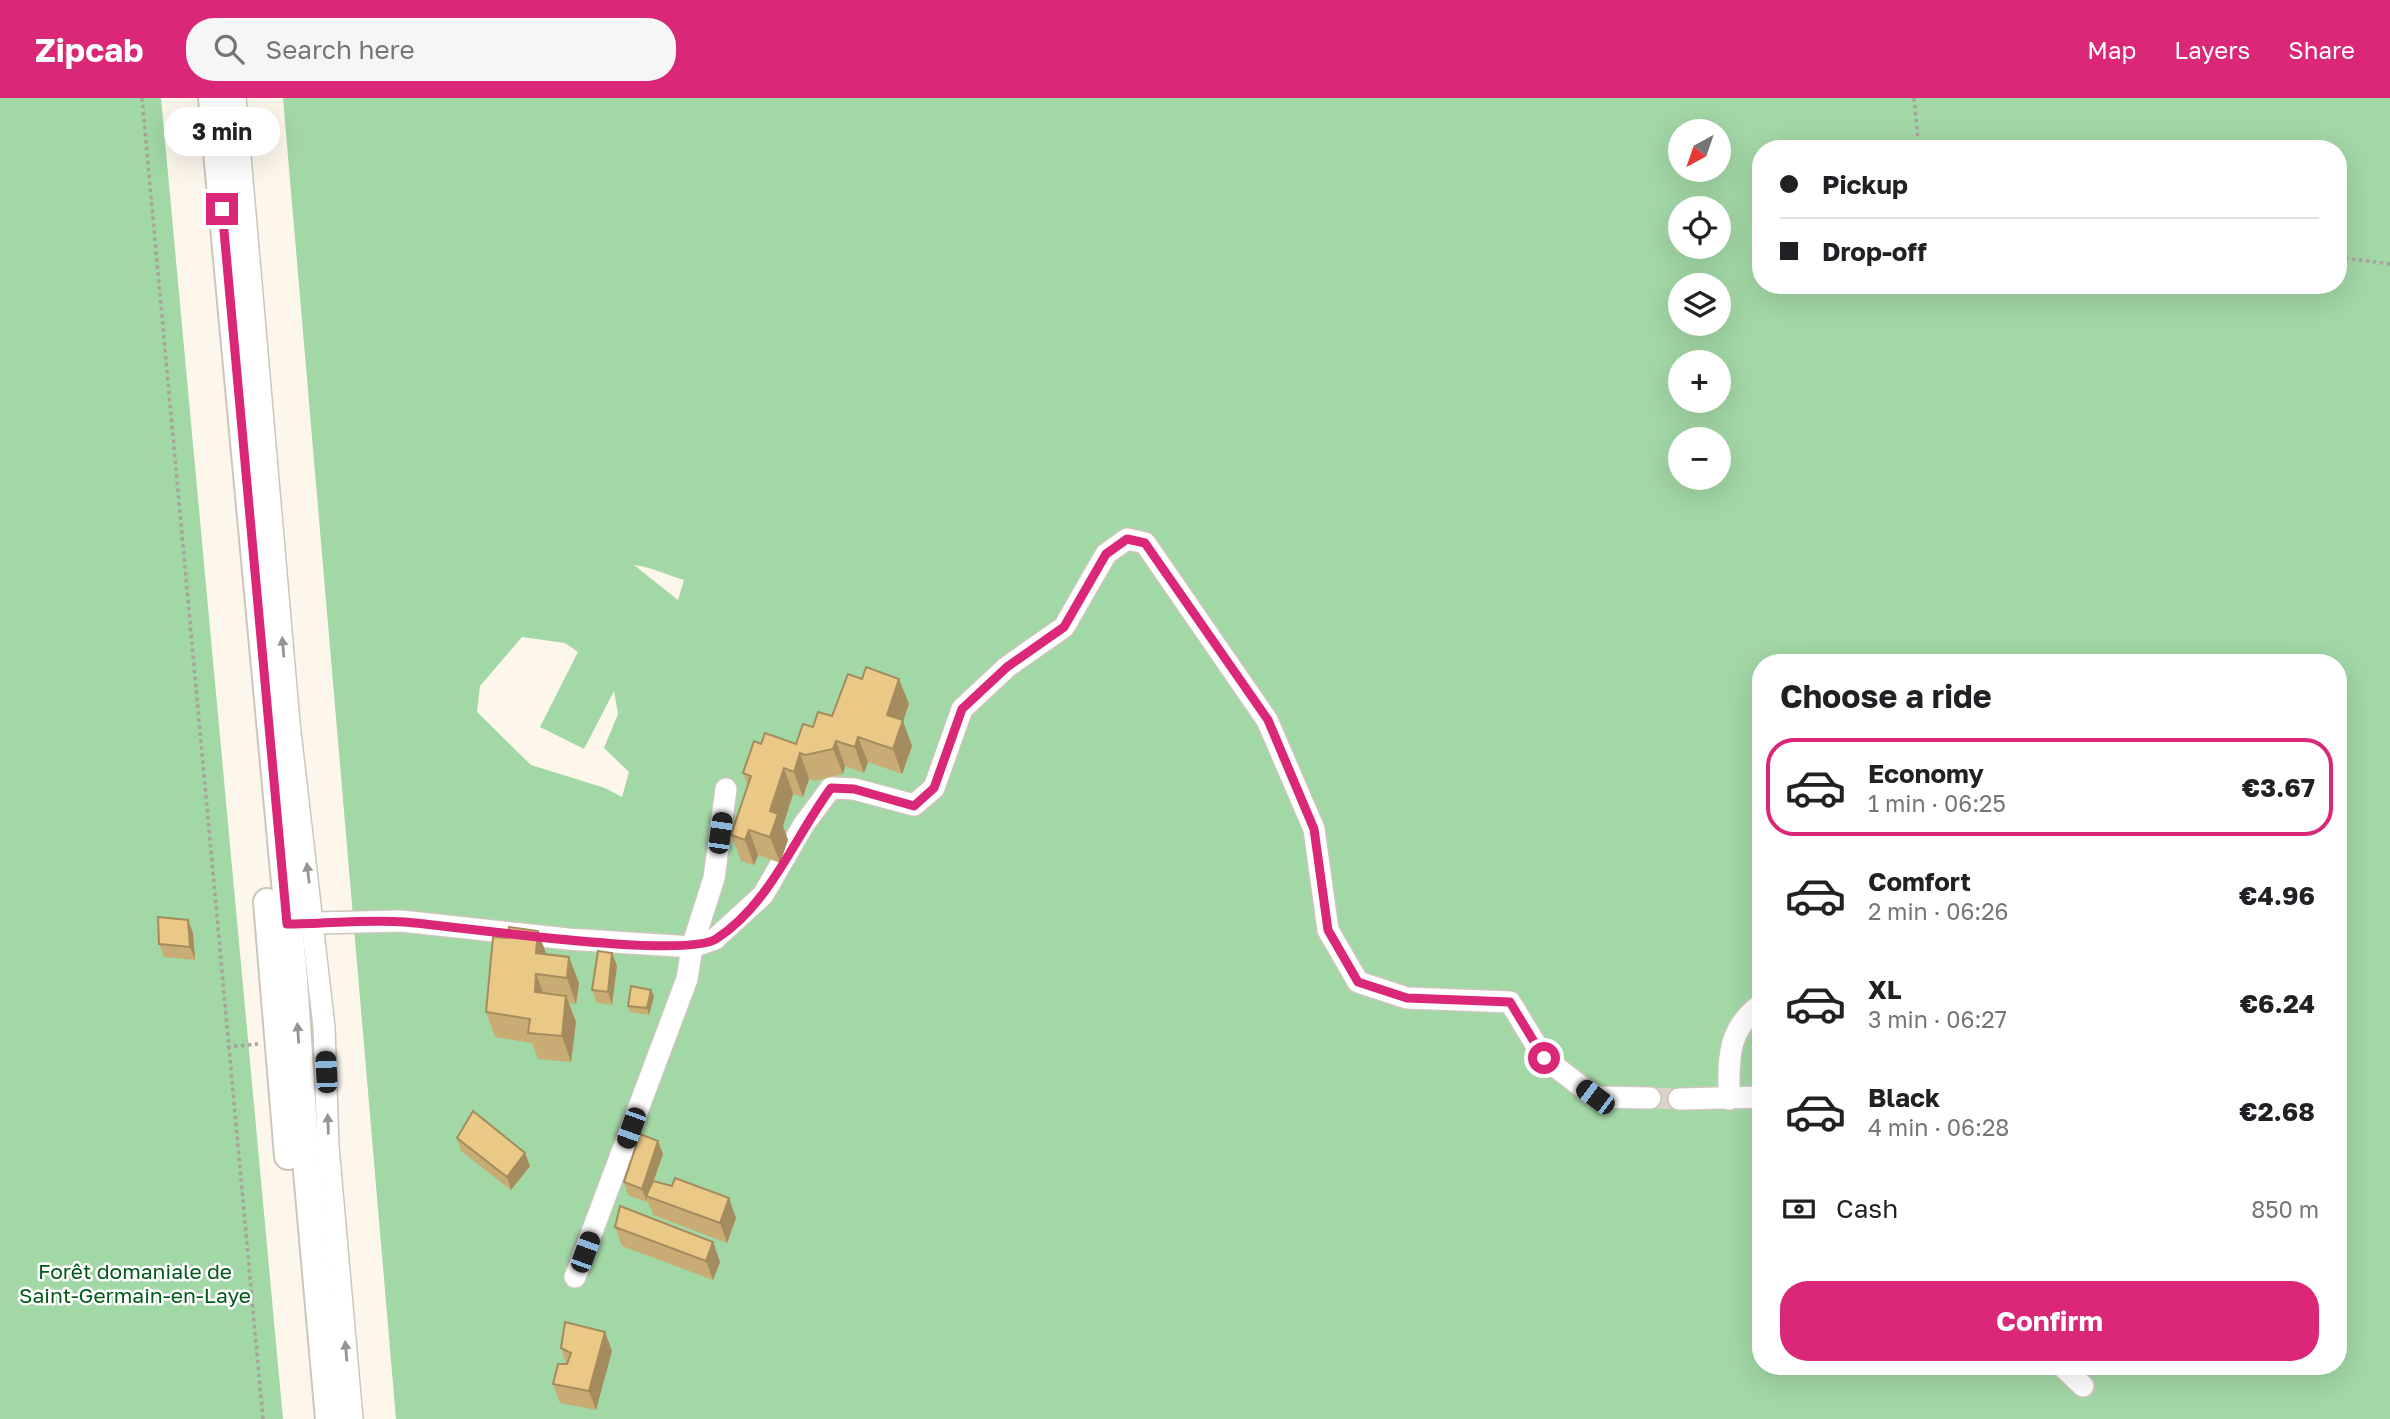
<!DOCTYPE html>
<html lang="en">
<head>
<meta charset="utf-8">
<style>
  body { margin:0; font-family:"Golos Text",sans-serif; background:#f6f6f6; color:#202124; height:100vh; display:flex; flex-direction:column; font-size:26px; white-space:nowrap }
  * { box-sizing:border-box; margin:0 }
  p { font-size:23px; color:#757577 }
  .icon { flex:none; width:38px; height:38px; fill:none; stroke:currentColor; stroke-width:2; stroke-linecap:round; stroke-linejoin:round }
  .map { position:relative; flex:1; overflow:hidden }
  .drawer { position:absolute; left:1752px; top:556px; width:595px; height:721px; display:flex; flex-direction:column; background:#fff; border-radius:28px; box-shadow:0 7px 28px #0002 }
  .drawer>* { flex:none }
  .top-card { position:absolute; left:1752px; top:42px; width:595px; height:154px; border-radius:28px; box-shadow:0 7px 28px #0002; display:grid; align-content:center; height:154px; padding:0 28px; background:#fff }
  .needle { width:46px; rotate:220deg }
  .tools { position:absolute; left:1668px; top:21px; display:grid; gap:14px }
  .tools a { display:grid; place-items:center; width:63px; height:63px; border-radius:50%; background:#fff; box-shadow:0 7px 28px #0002; font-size:35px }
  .end { position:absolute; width:32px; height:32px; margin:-16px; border:9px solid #db2777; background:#fff; box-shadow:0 0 0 4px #fff }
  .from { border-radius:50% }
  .bubble { position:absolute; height:49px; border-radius:24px; background:#fff; box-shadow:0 7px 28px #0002; font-size:23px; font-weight:700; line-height:49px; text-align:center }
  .car { position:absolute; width:21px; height:42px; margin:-21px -10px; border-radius:9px; box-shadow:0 0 5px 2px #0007; background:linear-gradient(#222 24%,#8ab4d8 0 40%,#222 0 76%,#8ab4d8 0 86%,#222 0) }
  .top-card b { display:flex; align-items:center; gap:24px; height:66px; font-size:26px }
  .top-card b+b { border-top:2px solid #e0e0e0 }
  .top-card i { width:18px; height:18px; background:#202124 }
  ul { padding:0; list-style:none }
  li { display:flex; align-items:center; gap:21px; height:98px; margin:0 14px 10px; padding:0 14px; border:4px solid transparent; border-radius:28px }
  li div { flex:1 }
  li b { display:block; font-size:26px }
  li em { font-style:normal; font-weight:700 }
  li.active { border-color:#db2777 }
  li>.icon { width:63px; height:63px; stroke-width:1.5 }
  h2 { padding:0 28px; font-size:32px; line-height:84px }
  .pay { display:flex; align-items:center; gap:18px; height:77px; padding:0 28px; font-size:26px }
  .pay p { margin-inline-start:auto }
  .primary-button { display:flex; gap:14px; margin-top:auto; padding:14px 28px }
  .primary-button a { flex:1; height:80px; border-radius:28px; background:#db2777; color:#fff; font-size:28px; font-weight:700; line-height:80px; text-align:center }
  header { display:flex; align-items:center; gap:42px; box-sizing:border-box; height:98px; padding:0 35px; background:#db2777; color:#fff }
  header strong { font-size:33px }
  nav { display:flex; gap:38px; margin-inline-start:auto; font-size:24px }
  .search { width:490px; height:63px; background:#f6f6f6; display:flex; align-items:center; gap:18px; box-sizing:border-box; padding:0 24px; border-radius:28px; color:#757577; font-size:26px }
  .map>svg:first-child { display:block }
  .green { fill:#a2d7a6; fill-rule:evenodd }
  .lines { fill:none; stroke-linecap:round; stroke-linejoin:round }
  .minor-tunnel { stroke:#dad4ca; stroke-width:21; stroke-dasharray:21 10; stroke-linecap:butt }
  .minor-casing { stroke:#ccc7bc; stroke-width:24 }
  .major-casing { stroke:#ccc7bc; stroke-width:30 }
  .path { stroke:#a8a39b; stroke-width:3.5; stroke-dasharray:3.5 3.5; stroke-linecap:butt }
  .minor { stroke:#fff; stroke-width:21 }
  .major { stroke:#fff; stroke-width:26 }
  .wall { fill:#c9ac73 }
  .shaded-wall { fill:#a48c5e }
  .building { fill:#eac886; stroke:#a48c5e; stroke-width:2 }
  .oneway { fill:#969593 }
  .route { stroke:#db2777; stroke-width:9 }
  .labels { text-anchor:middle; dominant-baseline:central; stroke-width:5; stroke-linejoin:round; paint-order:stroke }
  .park-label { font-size:21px; fill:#005919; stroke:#fff }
</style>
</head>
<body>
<header>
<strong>Zipcab</strong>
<div class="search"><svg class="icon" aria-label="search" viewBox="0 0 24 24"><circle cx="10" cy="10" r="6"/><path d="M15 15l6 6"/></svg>Search here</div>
<nav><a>Map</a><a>Layers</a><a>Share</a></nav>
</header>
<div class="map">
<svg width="2390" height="1321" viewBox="0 0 2390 1321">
  <rect width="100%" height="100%" fill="#fcf6eb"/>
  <!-- green -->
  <g class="green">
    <polygon points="0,0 161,0 283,1321 0,1321"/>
    <path d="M283,0H2390V1321H396ZM1680,33H1718V72H1680ZM1760,51H2338V187H1760ZM1680,110H1718V149H1680ZM1680,187H1718V226H1680ZM1680,264H1718V303H1680ZM1680,341H1718V380H1680ZM634,467C652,469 666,477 684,482L678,502ZM522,539L565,545L578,554L540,629L584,651L614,593L618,616L604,650L629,674L622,699L605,690L531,667L477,614L480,588ZM1760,565H2338V1269H1760Z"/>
  </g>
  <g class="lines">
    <!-- minor-tunnel -->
    <polyline class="minor-tunnel" points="1650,1000 1679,1001"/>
    <defs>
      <g id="minor">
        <polyline points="235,0 289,625 324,929 328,1048 352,1321"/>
        <polyline points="275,826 401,823 568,841 692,849 715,841 763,797 804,726 831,690 854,691 914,707 934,690 962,611 1007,569 1064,529 1106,456 1127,441 1145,445 1267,622 1314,731 1328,832 1358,884 1407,900 1510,904 1544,960 1595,999 1650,1000"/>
        <polyline points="1679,1001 1760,999"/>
        <path d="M1729,1001C1729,962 1726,933 1760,907"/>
        <polyline points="575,1179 687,881 692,849 714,780 726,691"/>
        <polyline points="2063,1269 2083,1288"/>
      </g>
      <g id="major">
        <polyline points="212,0 294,881 306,1062 329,1321"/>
        <polyline points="267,804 288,1058"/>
      </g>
    </defs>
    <!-- minor casing -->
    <use href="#minor" class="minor-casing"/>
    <!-- major casing -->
    <use href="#major" class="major-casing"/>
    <!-- path -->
    <g class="path">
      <polyline points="142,0 263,1321"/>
      <polyline points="1914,0 1919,51"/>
      <polyline points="2338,159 2390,166"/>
      <polyline points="227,949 258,946"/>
    </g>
    <!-- minor -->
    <use href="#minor" class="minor"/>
    <!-- major -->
    <use href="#major" class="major"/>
  </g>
  <!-- wall -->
  <g class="wall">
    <polygon points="909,606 903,623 912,648 902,676 868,664 864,675 845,668 843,676 814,683 809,681 803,699 793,696 783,728 788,742 780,765 758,757 754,767 741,763 731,737 748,689 743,675 761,646 796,646 813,629 832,618"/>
    <polygon points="188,822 193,835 195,862 164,859 159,846"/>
    <polygon points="538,833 546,856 579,885 576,906 569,905 576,924 571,964 538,961 532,945 495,939 486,914 508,840"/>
    <polygon points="612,855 617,868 612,907 597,905 592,892"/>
    <polygon points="654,898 649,917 630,914 628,908"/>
    <polygon points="457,1040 530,1068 511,1092 461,1053"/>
    <polygon points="663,1056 654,1083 736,1120 727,1145 653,1117 647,1101 647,1104 628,1097 624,1084"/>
    <polygon points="615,1129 713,1144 720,1164 713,1182 622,1148"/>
    <polygon points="561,1250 612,1253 596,1312 560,1305 553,1286 566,1266"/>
  </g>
  <!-- shaded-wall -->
  <g class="shaded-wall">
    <polygon points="899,581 909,606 903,623 912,648 902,676 893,651 887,617"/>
    <polygon points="858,639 868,664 864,675 855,649"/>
    <polygon points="836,643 845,668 843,676 833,651"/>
    <polygon points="800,655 809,681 803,699 794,674"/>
    <polygon points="784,670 793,696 783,728 788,742 780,765 770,739 770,713"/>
    <polygon points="749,732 758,757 754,767 745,742"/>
    <polygon points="188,822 193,835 195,862 190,849"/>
    <polygon points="538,833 547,858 536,855"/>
    <polygon points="612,855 617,868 612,907 608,894"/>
    <polygon points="569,859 579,885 576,906 567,880"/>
    <polygon points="536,876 546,902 535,894"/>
    <polygon points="651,892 654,898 649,917 647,910"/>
    <polygon points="566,898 576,924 571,964 562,938"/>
    <polygon points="658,1043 663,1056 648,1098 646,1098 647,1101 647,1104 642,1091"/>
    <polygon points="525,1055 530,1068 511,1092 507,1079"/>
    <polygon points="729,1100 736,1120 727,1145 720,1125"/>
    <polygon points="713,1144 720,1164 713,1182 706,1163"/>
    <polygon points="605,1234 612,1253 596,1312 589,1293"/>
  </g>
  <!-- building -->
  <g class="building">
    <polygon points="866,569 899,581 887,617 903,622 893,651 858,639 855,649 836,643 833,651 805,657 800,655 794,674 784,670 770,713 778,716 770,739 749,732 745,742 731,737 751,678 743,675 754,643 761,646 765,635 796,646 803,626 813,629 818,614 832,618 848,576 862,581"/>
    <polygon points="158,819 188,822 190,849 159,846"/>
    <polygon points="509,829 538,833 536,855 569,859 567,880 536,876 535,894 566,898 562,938 528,935 530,921 486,914 493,839 508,840"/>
    <polygon points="598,853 612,855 608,894 592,892"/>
    <polygon points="631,888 651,892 647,910 628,908"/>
    <polygon points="473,1013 525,1055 507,1079 457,1040"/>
    <polygon points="640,1036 658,1043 642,1091 624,1084"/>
    <polygon points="675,1080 729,1100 720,1125 646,1098 653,1083 672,1088"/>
    <polygon points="620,1108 713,1144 706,1163 615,1129"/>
    <polygon points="565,1224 605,1234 589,1293 553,1286 558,1266 567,1266 571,1255 561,1250"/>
  </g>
  <!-- one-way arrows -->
  <defs><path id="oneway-solid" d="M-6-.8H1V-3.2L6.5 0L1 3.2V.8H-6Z" transform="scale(1.75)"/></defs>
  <g class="oneway">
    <use href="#oneway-solid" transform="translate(283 549) rotate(-95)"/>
    <use href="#oneway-solid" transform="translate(308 775) rotate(-97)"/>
    <use href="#oneway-solid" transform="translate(298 935) rotate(-94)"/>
    <use href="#oneway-solid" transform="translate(328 1026) rotate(-92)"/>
    <use href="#oneway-solid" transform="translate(346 1253) rotate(-95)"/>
  </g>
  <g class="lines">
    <!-- route -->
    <path class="route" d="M222,111L287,826C326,826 366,821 404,824C457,828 682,862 716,841C770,806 794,740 831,690L854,691L914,708L934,690L962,611L1007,569L1064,529L1106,456L1127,441L1145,445L1268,622L1314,731L1328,832L1358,884L1407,900L1510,904L1544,960"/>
  </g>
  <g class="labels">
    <!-- park labels -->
    <g class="park-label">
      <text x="135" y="1173">Forêt domaniale de<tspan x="135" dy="24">Saint-Germain-en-Laye</tspan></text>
    </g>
  </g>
</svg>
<div class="tools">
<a><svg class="needle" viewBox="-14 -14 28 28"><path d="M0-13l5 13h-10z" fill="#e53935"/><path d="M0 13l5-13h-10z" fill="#757577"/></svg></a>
<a><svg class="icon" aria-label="locate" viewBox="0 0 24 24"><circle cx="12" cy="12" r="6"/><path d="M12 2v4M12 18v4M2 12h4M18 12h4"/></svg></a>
<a><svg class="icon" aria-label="layers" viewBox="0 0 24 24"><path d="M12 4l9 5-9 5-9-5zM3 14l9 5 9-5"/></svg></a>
<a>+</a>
<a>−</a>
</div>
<i class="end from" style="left:1544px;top:960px"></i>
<i class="end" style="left:222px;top:111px"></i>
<div class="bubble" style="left:164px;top:9px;width:116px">3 min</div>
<i class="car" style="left:720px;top:735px;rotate:8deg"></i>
<i class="car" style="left:326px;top:974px;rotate:357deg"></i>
<i class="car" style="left:1595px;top:999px;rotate:307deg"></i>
<i class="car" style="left:631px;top:1030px;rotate:200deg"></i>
<i class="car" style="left:585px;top:1154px;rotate:20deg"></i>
<div class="top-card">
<b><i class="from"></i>Pickup</b>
<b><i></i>Drop-off</b>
</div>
<section class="drawer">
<h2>Choose a ride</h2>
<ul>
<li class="active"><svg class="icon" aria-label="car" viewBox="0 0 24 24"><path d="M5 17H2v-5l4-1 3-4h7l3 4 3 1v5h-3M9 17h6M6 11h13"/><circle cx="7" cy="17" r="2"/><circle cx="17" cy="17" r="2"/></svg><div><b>Economy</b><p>1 min · 06:25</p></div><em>€3.67</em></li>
<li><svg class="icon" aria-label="car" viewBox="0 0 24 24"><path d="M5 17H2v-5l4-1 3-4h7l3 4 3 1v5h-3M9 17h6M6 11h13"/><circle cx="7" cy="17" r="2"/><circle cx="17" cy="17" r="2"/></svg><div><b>Comfort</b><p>2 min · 06:26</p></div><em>€4.96</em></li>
<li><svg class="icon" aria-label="car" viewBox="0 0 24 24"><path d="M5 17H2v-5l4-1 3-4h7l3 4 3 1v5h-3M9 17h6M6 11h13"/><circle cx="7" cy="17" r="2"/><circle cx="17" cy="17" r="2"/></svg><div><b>XL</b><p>3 min · 06:27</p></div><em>€6.24</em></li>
<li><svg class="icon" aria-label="car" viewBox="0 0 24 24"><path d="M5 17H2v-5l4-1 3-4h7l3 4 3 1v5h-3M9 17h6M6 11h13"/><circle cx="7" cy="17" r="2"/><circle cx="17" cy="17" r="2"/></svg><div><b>Black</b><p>4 min · 06:28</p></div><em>€2.68</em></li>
</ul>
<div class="pay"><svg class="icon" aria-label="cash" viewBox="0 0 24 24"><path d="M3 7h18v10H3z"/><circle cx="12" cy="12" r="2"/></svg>Cash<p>850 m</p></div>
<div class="primary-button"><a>Confirm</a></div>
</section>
</div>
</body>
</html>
